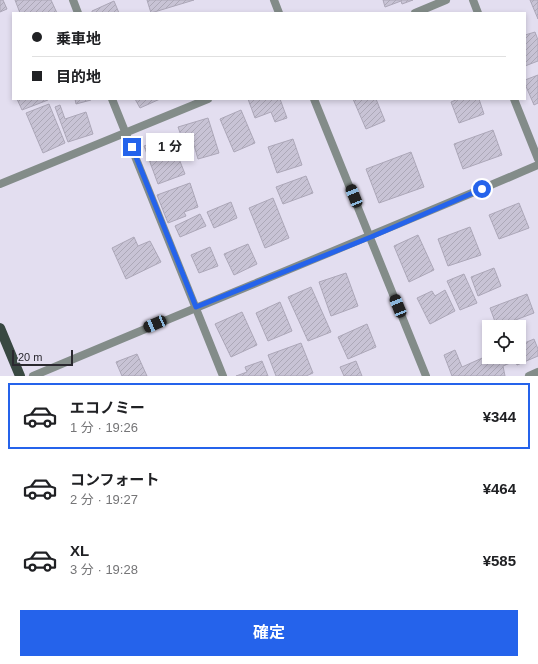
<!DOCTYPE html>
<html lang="ja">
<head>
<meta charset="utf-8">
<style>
  body { margin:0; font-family:Helvetica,"Noto Sans JP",sans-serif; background:#f2f2f2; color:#202124; height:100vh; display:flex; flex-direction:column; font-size:15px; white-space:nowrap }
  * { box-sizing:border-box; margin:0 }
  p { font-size:13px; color:#757577 }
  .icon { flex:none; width:22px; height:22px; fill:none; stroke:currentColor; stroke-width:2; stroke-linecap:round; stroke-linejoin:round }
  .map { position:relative; height:376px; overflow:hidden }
  .panel { display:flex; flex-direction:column; background:#fff; flex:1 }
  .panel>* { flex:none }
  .top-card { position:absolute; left:12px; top:12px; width:514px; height:88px; border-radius:0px; box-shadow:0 2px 6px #0003; display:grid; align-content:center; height:88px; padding:0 20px; background:#fff }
  .controls { position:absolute; left:482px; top:320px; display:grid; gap:8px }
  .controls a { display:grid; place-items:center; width:44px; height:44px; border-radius:0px; background:#fff; box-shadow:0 2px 6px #0003; font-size:20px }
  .scale { position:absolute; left:12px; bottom:10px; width:61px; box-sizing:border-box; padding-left:4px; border:2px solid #2a282f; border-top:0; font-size:11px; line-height:14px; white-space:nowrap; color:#2a282f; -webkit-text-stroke:3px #e3def0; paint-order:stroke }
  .end { position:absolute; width:18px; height:18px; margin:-9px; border:5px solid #2563eb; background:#fff; box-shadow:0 0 0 2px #fff }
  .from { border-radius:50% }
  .bubble { position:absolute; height:28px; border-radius:0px; background:#fff; box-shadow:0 2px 6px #0003; font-size:13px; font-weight:700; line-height:28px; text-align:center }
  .car { position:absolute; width:12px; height:24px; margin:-12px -6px; border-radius:5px; box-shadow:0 0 3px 1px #0007; background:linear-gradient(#222 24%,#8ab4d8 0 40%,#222 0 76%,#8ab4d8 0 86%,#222 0) }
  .top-card b { display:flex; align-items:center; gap:14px; height:38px; font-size:15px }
  .top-card b+b { border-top:1px solid #e0e0e0 }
  .top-card i { width:10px; height:10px; background:#202124 }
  ul { padding:7px 0 0; list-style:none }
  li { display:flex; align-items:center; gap:12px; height:66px; margin:0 8px 6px; padding:0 12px; border:2px solid transparent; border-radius:0px }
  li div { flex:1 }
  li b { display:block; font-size:15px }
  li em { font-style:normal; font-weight:700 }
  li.selected { border-color:#2563eb }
  li>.icon { width:36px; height:36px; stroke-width:1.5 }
  .primary-button { display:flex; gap:8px; margin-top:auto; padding:8px 20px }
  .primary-button a { flex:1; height:46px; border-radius:0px; background:#2563eb; color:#fff; font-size:16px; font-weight:700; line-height:46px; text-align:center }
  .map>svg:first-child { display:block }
  .building { fill:url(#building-hatch); stroke:#aca7b8 }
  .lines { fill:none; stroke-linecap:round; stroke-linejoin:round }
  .minor { stroke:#838c89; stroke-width:8 }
  .tertiary { stroke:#838c89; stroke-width:8 }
  .primary { stroke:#394842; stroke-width:10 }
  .route { stroke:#2563eb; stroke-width:5 }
</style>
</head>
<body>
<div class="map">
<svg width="538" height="376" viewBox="0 0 538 376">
  <defs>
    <pattern id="building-hatch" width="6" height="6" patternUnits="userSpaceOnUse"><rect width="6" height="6" fill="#c8c3d5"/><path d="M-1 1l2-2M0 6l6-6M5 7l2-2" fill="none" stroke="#aca8b7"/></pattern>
  </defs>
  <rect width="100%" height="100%" fill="#e3def0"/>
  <!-- building -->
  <g class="building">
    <polygon points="0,0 3,0 7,9 0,12"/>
    <polygon points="15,0 51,0 57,13 20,13"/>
    <polygon points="147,0 194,0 151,13"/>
    <polygon points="383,0 413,0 402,4 401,1 385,7"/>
    <polygon points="530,0 538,0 538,19"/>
    <polygon points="114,1 119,13 92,13 92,11"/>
    <polygon points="535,32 538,40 538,61 525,66 525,35"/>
    <polygon points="538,75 538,103 534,105 525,84 525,80"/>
    <polygon points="17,99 48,99 48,100 22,110"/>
    <polygon points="75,99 91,99 91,100 76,104"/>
    <polygon points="135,99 160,99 140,108"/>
    <polygon points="248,99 280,99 287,118 275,122 271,112 255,118"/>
    <polygon points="353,99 376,99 385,121 366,129"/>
    <polygon points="458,99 479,99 484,114 459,123 451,102"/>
    <polygon points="49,104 65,143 43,153 26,113"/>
    <polygon points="60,105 65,119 86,112 93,134 68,142 55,107"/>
    <polygon points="241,110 255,143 234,152 220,119"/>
    <polygon points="208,118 219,153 198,159 192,138 183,141 178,127"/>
    <polygon points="493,130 502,155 463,169 454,144"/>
    <polygon points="170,136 185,174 158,184 144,146"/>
    <polygon points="293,139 302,165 277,173 268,147"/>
    <polygon points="411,152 424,187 379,203 366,169"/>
    <polygon points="306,176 313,193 283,204 276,187"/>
    <polygon points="190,183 198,207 184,212 186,216 168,223 157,195"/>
    <polygon points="273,198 289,238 265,248 249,208"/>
    <polygon points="231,202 237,218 214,228 207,212"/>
    <polygon points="519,203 529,228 499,239 489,215"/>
    <polygon points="200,214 206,226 180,237 175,226"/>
    <polygon points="470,227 481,255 448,266 438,239"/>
    <polygon points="418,235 434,270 409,282 394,246"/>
    <polygon points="134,237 138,246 150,241 161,262 126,279 112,248"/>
    <polygon points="248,244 257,264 234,275 224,254"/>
    <polygon points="210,247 218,266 199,273 191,255"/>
    <polygon points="494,268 501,286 478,296 471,277"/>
    <polygon points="346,273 358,306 331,316 319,282"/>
    <polygon points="464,274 477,303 460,310 447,281"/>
    <polygon points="311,287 331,332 308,341 288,297"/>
    <polygon points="445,290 455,311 430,324 417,298 432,291 435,296"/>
    <polygon points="527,294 534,313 497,327 490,308"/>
    <polygon points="280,302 292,331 268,341 256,313"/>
    <polygon points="242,312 257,345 231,357 215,324"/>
    <polygon points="367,324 376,347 348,359 338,337"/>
    <polygon points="519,338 522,344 534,339 538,349 538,356 517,365 515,361 503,366 505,376 452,376 444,355 455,350 462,367 489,355 489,357 519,357"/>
    <polygon points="301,343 313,373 306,376 276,376 268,355"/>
    <polygon points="137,354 147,376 122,376 116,362"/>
    <polygon points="262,361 268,376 236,376 247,372 245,367"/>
    <polygon points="356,361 362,376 344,376 340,367"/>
  </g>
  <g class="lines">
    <!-- minor -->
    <g class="minor">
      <polyline points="73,0 78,13"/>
      <polyline points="274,0 279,13"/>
      <polyline points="473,0 478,13"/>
      <polyline points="415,13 446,0"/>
      <polyline points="112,99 223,376"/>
      <polyline points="314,99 426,376"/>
      <polyline points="514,99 538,159"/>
      <polyline points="0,184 208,99"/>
      <polyline points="529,376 538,372"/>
    </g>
    <!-- tertiary -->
    <path class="tertiary" d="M33,376C201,305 370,237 538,165"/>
    <!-- primary -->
    <polyline class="primary" points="0,328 20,376"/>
  </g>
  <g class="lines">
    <!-- route -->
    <polyline class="route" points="132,147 196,307 371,237 482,189"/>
  </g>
</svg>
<div class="controls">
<a><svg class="icon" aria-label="locate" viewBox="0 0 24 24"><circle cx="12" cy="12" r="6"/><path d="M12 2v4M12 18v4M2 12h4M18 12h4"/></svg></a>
</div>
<div class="scale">20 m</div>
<i class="end from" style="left:482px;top:189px"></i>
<i class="end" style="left:132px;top:147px"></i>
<div class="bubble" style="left:146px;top:133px;width:48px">1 分</div>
<i class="car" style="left:354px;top:196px;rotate:338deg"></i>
<i class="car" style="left:398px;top:306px;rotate:338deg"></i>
<i class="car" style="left:155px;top:324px;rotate:247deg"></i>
<div class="top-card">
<b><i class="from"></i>乗車地</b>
<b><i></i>目的地</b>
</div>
</div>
<section class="panel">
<ul>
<li class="selected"><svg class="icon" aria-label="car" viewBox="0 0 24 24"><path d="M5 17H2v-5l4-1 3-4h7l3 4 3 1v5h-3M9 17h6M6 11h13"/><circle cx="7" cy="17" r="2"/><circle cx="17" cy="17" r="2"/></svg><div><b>エコノミー</b><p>1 分 · 19:26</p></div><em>¥344</em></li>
<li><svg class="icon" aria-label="car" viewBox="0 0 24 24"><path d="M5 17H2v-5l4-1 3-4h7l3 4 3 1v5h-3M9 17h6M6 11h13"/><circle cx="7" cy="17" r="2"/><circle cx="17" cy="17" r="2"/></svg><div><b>コンフォート</b><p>2 分 · 19:27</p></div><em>¥464</em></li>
<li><svg class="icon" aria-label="car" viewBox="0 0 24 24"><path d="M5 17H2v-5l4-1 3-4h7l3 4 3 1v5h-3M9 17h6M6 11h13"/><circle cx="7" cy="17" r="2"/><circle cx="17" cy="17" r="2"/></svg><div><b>XL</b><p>3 分 · 19:28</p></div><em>¥585</em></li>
</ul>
<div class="primary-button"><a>確定</a></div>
</section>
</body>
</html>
